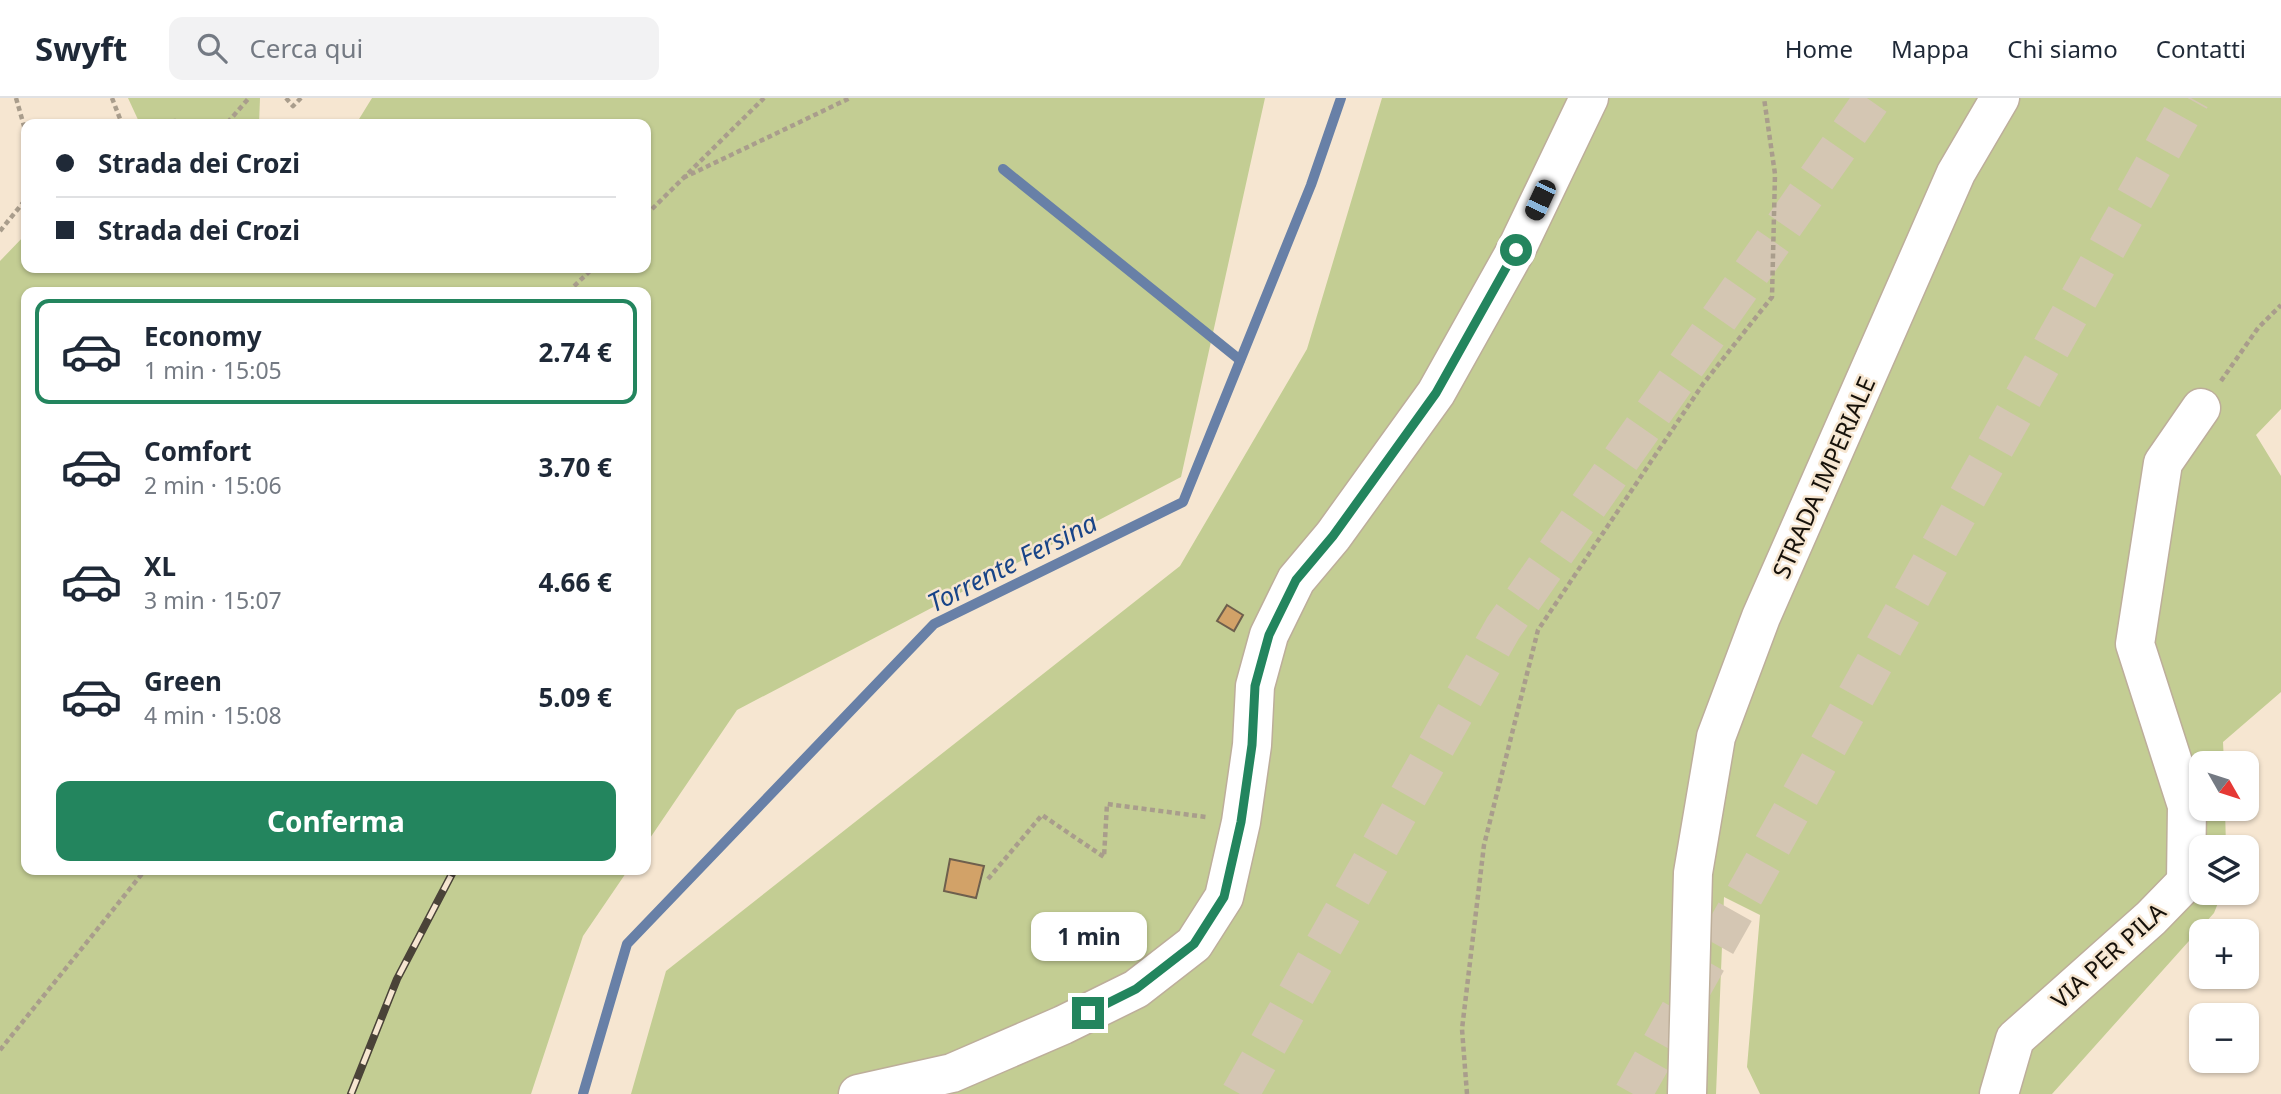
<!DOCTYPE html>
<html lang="it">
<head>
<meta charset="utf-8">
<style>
  body { margin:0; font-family:"Noto Sans",sans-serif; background:#f2f2f3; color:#1f2937; height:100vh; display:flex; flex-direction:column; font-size:26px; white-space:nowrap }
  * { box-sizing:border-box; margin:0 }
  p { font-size:23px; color:#747a83 }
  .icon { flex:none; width:38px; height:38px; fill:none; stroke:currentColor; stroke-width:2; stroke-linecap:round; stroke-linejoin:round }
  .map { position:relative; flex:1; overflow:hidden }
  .sheet { position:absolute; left:21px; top:189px; width:630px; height:588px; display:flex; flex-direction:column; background:#fff; border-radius:14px; box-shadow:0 2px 5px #0004 }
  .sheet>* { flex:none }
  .hud { position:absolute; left:21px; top:21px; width:630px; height:154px; border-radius:14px; box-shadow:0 2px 5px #0004; display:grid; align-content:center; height:154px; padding:0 35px; background:#fff }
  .needle { width:46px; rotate:129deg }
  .controls { position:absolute; left:2189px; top:653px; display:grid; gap:14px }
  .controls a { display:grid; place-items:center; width:70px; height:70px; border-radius:14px; background:#fff; box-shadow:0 2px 5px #0004; font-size:35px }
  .end { position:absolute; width:32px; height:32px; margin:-16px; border:9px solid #23855e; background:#fff; box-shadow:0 0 0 4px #fff }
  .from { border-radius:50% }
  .bubble { position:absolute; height:49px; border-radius:14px; background:#fff; box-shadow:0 2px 5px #0004; font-size:23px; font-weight:700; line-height:49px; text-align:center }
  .car { position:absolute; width:21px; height:42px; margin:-21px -10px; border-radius:9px; box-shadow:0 0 5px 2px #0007; background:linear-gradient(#222 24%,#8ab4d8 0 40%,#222 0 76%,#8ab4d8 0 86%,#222 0) }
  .hud b { display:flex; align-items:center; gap:24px; height:66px; font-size:26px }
  .hud b+b { border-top:2px solid #e0e1e3 }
  .hud i { width:18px; height:18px; background:#1f2937 }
  ul { padding:12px 0 0; list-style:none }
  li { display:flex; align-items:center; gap:21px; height:105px; margin:0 14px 10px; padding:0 21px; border:4px solid transparent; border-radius:14px }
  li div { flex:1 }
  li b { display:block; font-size:26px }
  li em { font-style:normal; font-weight:700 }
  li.selected { border-color:#23855e }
  li>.icon { width:63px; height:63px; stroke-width:1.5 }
  .action { display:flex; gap:14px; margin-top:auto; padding:14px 35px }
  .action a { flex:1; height:80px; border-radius:14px; background:#23855e; color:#fff; font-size:28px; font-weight:700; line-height:80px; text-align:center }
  header { display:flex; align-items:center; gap:42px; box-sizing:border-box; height:98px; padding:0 35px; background:#fff; border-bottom:2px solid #e0e1e3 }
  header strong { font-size:33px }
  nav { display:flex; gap:38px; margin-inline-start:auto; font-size:24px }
  .search { width:490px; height:63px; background:#f2f2f3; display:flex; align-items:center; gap:18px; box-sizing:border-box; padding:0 24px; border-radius:14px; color:#747a83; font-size:26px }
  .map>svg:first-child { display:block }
  .green { fill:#c3cd93 }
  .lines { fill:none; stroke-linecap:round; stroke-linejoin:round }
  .stream { stroke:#6880a7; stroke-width:10 }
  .building { fill:#d2a268; stroke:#6e5f4d; stroke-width:2 }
  .highway-tunnel { stroke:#d4c6b3; stroke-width:38; stroke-dasharray:38 19; stroke-linecap:butt }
  .minor-casing { stroke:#bdae9a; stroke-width:41 }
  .path { stroke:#a99d8c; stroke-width:4.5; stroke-dasharray:5 3.5; stroke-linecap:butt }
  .minor { stroke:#fff; stroke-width:38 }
  .rail-casing { stroke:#4a4338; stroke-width:8 }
  .rail { stroke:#f6e6d1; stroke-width:5; stroke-dasharray:16; stroke-linecap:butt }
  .route { stroke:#23855e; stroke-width:9 }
  .labels { text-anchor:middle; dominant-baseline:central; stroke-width:5; stroke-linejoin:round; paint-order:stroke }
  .street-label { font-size:24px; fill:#16110a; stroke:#f6e6d1 }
  .water-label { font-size:26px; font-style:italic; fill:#184488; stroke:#f6e6d1 }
</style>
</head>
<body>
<header>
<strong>Swyft</strong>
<div class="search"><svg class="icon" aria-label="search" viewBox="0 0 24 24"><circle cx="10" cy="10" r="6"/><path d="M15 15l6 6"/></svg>Cerca qui</div>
<nav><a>Home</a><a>Mappa</a><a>Chi siamo</a><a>Contatti</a></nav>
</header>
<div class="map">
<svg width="2281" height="996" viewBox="0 0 2281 996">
  <rect width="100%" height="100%" fill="#f6e6d1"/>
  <!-- green -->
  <g class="green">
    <polygon points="128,0 260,0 259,26 140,26"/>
    <polygon points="372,0 1265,0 1181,379 737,612 646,746 646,194 26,194 26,772 628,772 583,838 531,996 0,996 0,163 26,136 26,170 646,170 646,26 356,26"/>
    <polygon points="1382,0 2281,0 2281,311 2256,337 2281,378 2281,594 2223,644 2224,665 2202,665 2202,710 2225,711 2226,749 2202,749 2202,794 2222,795 2214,815 2052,996 1760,996 1747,969 1760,817 1724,799 1716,996 631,996 666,873 1180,468 1307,251"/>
  </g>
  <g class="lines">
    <!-- stream -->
    <g class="stream">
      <polyline points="1003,71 1240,262"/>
      <polyline points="583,996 627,846 934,526 1183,404 1311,87 1341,0"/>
    </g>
  </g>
  <!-- building -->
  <g class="building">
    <polygon points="1227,507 1243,517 1234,533 1217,523"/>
    <polygon points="950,761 984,768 976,800 944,793"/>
  </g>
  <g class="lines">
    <!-- highway-tunnel -->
    <g class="highway-tunnel">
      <polyline points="1240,996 1503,530 1873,0"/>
      <polyline points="1633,996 2191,0"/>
    </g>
    <defs>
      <g id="minor">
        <polyline points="858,996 952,975 1063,927 1136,891 1194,846 1224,799 1241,724 1252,647 1255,588 1269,537 1296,482 1333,438 1436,295 1516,152 1589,0"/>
        <polyline points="1687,996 1693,775 1716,639 1761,519 1956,75 2000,0"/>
        <polyline points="1999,996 2015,941 2151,820 2186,784 2187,708 2135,546 2163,365 2201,310"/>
      </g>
    </defs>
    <!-- minor casing -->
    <use href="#minor" class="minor-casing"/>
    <!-- path -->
    <g class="path">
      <polyline points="16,0 26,35"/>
      <polyline points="112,0 122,26"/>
      <polyline points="286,0 293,8 301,0"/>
      <polyline points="155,26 175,23 189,26"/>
      <polyline points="219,26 228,24 249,0"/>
      <polyline points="683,80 850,0"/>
      <polyline points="646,117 764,0"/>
      <polyline points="0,133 26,101"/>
      <polyline points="568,194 593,170"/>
      <polyline points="2221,283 2258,230 2281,207"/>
      <polyline points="988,781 1042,717 1104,759 1107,706 1206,719"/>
      <polyline points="0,952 145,772"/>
      <polyline points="1467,996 1462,931 1484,747 1538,532 1703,286 1772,199 1775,76 1764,0"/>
    </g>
    <!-- minor -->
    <use href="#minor" class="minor"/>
    <defs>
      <polyline id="rail" points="351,996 397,881 454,772"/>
    </defs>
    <!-- rail casing -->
    <use href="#rail" class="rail-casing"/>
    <!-- rail -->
    <use href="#rail" class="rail"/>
  </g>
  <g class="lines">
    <!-- route -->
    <polyline class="route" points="1088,915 1136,891 1194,846 1224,799 1241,724 1252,647 1255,588 1269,537 1296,482 1333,438 1436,295 1516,152"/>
  </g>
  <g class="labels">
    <!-- street labels -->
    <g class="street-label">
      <text transform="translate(1823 379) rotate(-66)">STRADA IMPERIALE</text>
      <text transform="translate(2108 857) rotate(-42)">VIA PER PILA</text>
    </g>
    <!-- water labels -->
    <g class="water-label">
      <text transform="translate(1012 464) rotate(-27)">Torrente Fersina</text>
    </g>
  </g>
</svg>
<div class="controls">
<a><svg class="needle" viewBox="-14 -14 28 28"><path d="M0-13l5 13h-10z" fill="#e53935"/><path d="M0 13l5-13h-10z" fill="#747a83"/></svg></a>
<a><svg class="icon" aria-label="layers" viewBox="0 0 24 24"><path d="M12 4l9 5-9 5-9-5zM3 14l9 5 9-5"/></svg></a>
<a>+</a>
<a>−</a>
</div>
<i class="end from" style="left:1516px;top:152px"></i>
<i class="end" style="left:1088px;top:915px"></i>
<div class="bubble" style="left:1031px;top:814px;width:116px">1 min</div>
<i class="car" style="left:1540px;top:102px;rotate:205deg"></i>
<div class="hud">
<b><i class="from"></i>Strada dei Crozi</b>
<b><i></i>Strada dei Crozi</b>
</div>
<section class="sheet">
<ul>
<li class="selected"><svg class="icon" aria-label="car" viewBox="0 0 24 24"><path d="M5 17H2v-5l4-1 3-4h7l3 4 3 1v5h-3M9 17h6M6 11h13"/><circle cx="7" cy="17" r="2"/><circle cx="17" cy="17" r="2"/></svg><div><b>Economy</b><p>1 min · 15:05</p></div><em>2.74 €</em></li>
<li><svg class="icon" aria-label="car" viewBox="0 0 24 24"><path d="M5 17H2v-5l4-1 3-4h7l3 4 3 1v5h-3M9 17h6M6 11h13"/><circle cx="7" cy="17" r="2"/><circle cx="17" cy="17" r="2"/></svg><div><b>Comfort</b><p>2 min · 15:06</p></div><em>3.70 €</em></li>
<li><svg class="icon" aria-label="car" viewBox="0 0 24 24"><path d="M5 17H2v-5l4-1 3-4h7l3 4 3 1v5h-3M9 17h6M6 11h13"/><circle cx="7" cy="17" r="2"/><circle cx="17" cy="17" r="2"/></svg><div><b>XL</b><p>3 min · 15:07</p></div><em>4.66 €</em></li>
<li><svg class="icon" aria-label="car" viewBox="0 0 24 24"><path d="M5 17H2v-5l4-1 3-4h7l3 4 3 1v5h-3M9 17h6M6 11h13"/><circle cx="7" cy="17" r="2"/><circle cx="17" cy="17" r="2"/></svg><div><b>Green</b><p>4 min · 15:08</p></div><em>5.09 €</em></li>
</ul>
<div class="action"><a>Conferma</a></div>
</section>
</div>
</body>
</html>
